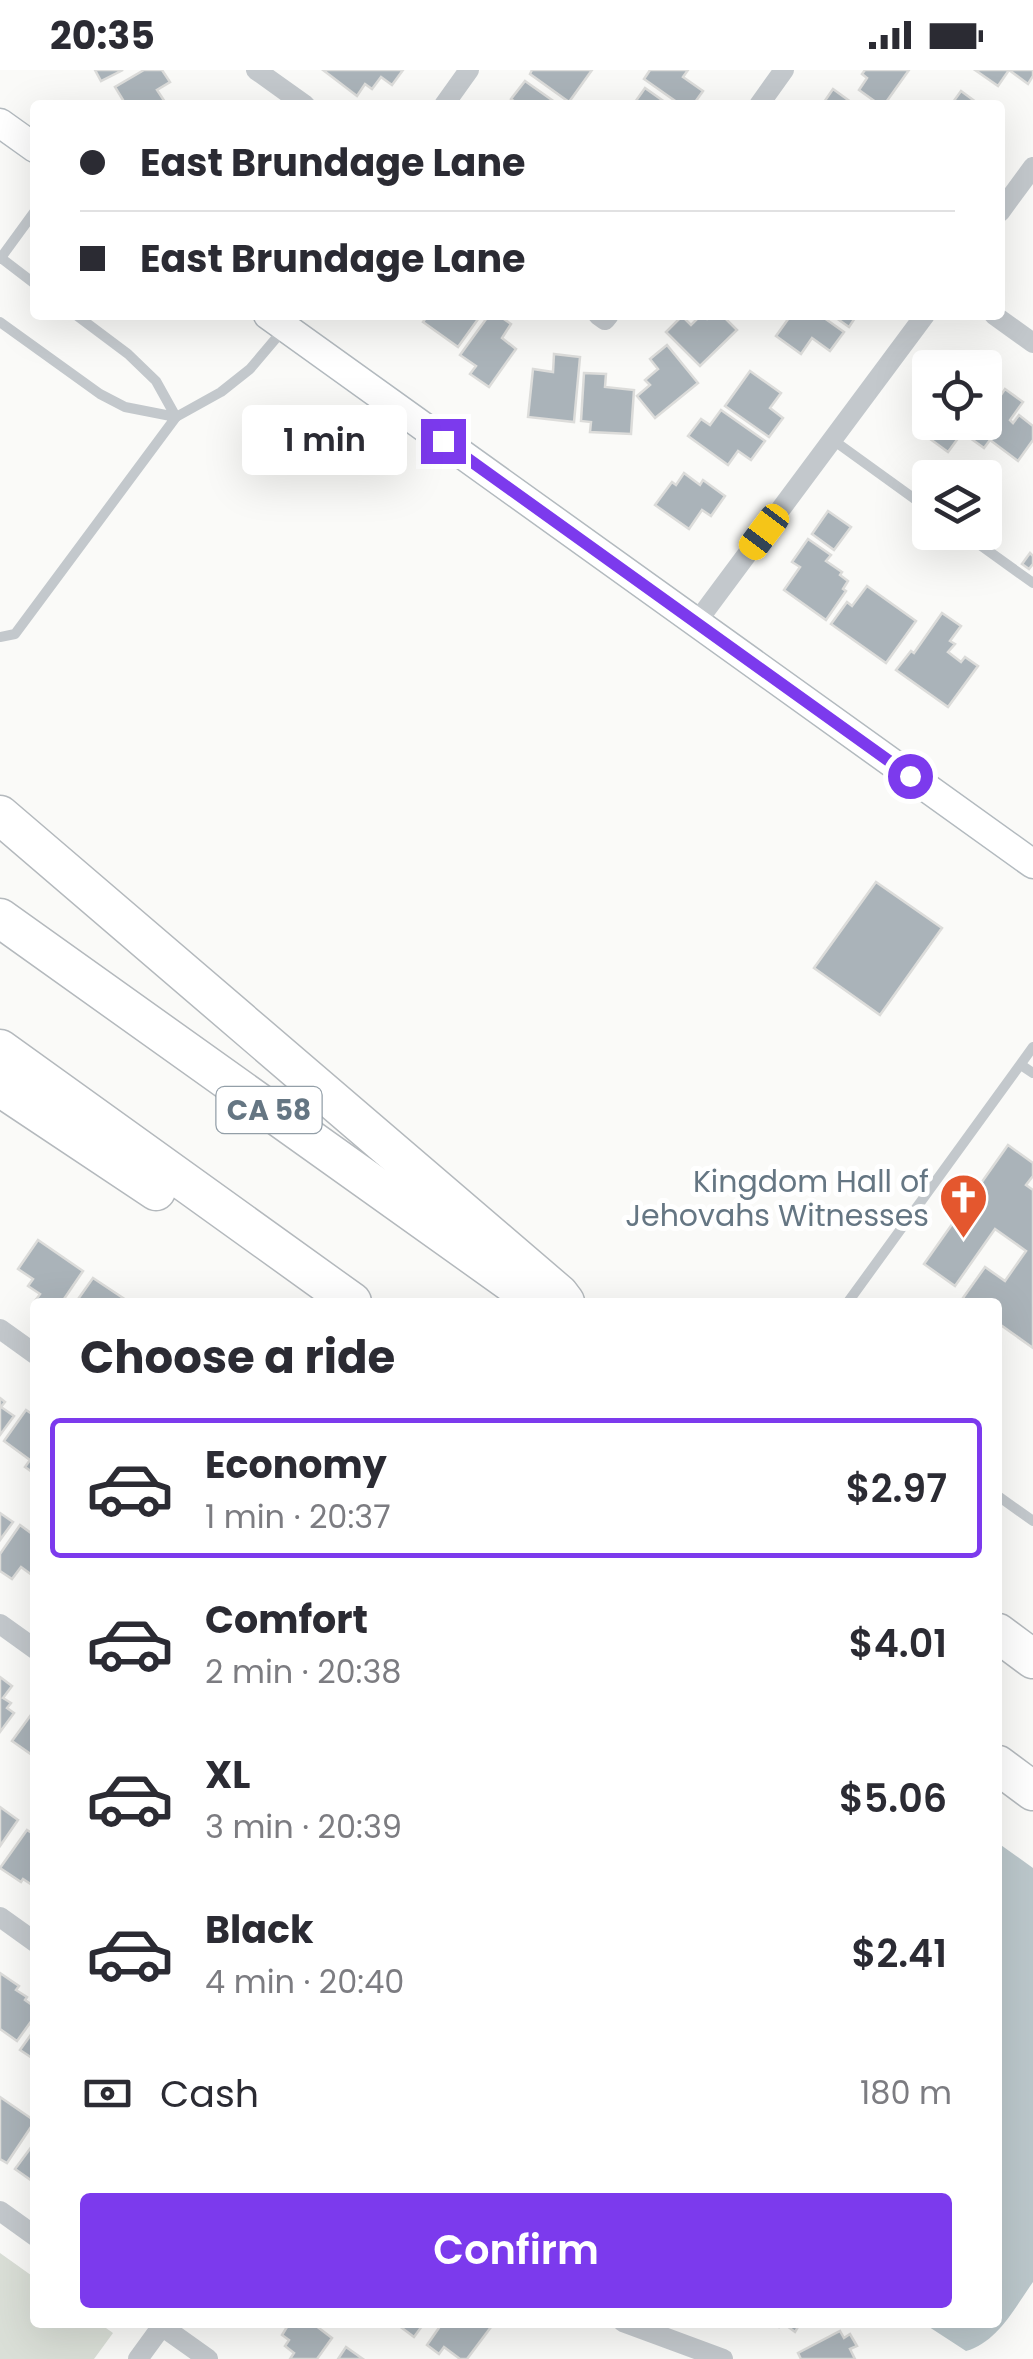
<!DOCTYPE html>
<html lang="en">
<head>
<meta charset="utf-8">
<style>
  body { margin:0; font-family:Poppins,sans-serif; background:#f2f2f3; color:#2b2b33; height:100vh; display:flex; flex-direction:column; font-size:38px; white-space:nowrap }
  * { box-sizing:border-box; margin:0 }
  p { font-size:32px; color:#7c7c81 }
  .icon { flex:none; width:55px; height:55px; fill:none; stroke:currentColor; stroke-width:2; stroke-linecap:round; stroke-linejoin:round }
  .map { position:relative; flex:1; overflow:hidden }
  .side { position:absolute; left:30px; top:1228px; width:972px; height:1030px; display:flex; flex-direction:column; background:#fff; border-radius:10px; box-shadow:0 10px 40px #0002 }
  .side>* { flex:none }
  .guide { position:absolute; left:30px; top:30px; width:975px; height:220px; border-radius:10px; box-shadow:0 10px 40px #0002; display:grid; align-content:center; height:220px; padding:0 50px; background:#fff }
  .tools { position:absolute; left:912px; top:280px; display:grid; gap:20px }
  .tools a { display:grid; place-items:center; width:90px; height:90px; border-radius:10px; background:#fff; box-shadow:0 10px 40px #0002; font-size:50px }
  .end { position:absolute; width:45px; height:45px; margin:-22px; border:12px solid #7c3aed; background:#fff; box-shadow:0 0 0 5px #fff }
  .from { border-radius:50% }
  .bubble { position:absolute; height:70px; border-radius:10px; background:#fff; box-shadow:0 10px 40px #0002; font-size:32px; font-weight:600; line-height:70px; text-align:center }
  .car { position:absolute; width:30px; height:60px; margin:-30px -15px; border-radius:12px; box-shadow:0 0 8px 2px #0007; background:linear-gradient(#f5c518 24%,#345 0 40%,#f5c518 0 76%,#345 0 86%,#f5c518 0) }
  .guide b { display:flex; align-items:center; gap:35px; height:95px; font-size:38px }
  .guide b+b { border-top:2px solid #e1e1e2 }
  .guide i { width:25px; height:25px; background:#2b2b33 }
  ul { padding:0; list-style:none }
  li { display:flex; align-items:center; gap:30px; height:140px; margin:0 20px 15px; padding:0 30px; border:5px solid transparent; border-radius:10px }
  li div { flex:1 }
  li b { display:block; font-size:38px }
  li em { font-style:normal; font-weight:600 }
  li.on { border-color:#7c3aed }
  li>.icon { width:90px; height:90px; stroke-width:1.5 }
  h2 { padding:0 50px; font-size:45px; line-height:120px }
  .pay { display:flex; align-items:center; gap:25px; height:110px; padding:0 50px; font-size:38px }
  .pay p { margin-inline-start:auto }
  .button { display:flex; gap:20px; margin-top:auto; padding:20px 50px }
  .button a { flex:1; height:115px; border-radius:10px; background:#7c3aed; color:#fff; font-size:40px; font-weight:600; line-height:115px; text-align:center }
  .status { display:flex; justify-content:space-between; align-items:center; height:70px; padding:0 50px; background:#fff; direction:ltr }
  .status svg { height:28px; fill:currentColor }
  .map>svg:first-child { display:block }
  .green { fill:#dadfd7 }
  .water { fill:#bbc7cb }
  .building { fill:#aab3b9; stroke:#dcdcda; stroke-width:2.5 }
  .lines { fill:none; stroke-linecap:round; stroke-linejoin:round }
  .secondary-casing { stroke:#b3babf; stroke-width:31 }
  .highway-casing { stroke:#b4b9bd; stroke-width:41 }
  .lane { stroke:#c3c8cc; stroke-width:10 }
  .street { stroke:#c3c8cc; stroke-width:20 }
  .secondary { stroke:#fff; stroke-width:28 }
  .highway { stroke:#fff; stroke-width:38 }
  .route { stroke:#7c3aed; stroke-width:12 }
  .labels { text-anchor:middle; dominant-baseline:central; stroke-width:10; stroke-linejoin:round; paint-order:stroke }
  .shield { fill:#fff; stroke:#939fa8; stroke-width:2.5 }
  .shield-label { font-size:28px; font-weight:bold; fill:#657683 }
  .poi-label { font-size:30px; fill:#657683; stroke:#fff; text-anchor:end }
</style>
</head>
<body>
<div class="status"><b>20:35</b><svg viewBox="0 0 49 12"><path d="M0 12V9h3v3zM5 12V6h3v6zM10 12V3h3v9zM15 12V0h3v12zM26 1h20v11H26zM47 4h2v5h-2z"/></svg></div>
<div class="map">
<svg width="1033" height="2289" viewBox="0 0 1033 2289">
  <rect width="100%" height="100%" fill="#fafaf8"/>
  <!-- green -->
  <polygon class="green" points="0,2183 35,2208 35,2252 99,2253 113,2263 94,2289 0,2289"/>
  <!-- water -->
  <path class="water" d="M998,1773L1033,1798V2212C1015,2237 998,2272 966,2281L923,2253L998,2252Z"/>
  <!-- building -->
  <g class="building">
    <polygon points="95,0 123,0 101,11"/>
    <polygon points="144,0 162,0 170,12 157,20 165,32 161,35 126,35 115,17"/>
    <polygon points="323,0 403,0 392,15 381,7 372,19 365,14 357,26"/>
    <polygon points="532,0 592,0 569,32 530,4"/>
    <polygon points="650,0 688,0 683,7 703,21 693,35 681,35 644,9"/>
    <polygon points="865,0 909,0 884,35 880,35 859,20 867,8 862,4"/>
    <polygon points="975,0 1033,0 1033,6 1028,14 1009,0 998,16"/>
    <polygon points="525,11 559,35 519,35 511,29"/>
    <polygon points="645,18 669,35 633,35"/>
    <polygon points="833,19 855,35 822,35"/>
    <polygon points="961,21 980,35 951,35"/>
    <polygon points="428,245 481,245 458,277 423,252"/>
    <polygon points="489,245 498,245 511,254 502,268 516,279 489,317 470,304 476,296 460,285"/>
    <polygon points="701,245 707,249 711,245 722,245 737,260 700,296 666,262 682,246 691,255"/>
    <polygon points="791,245 820,245 844,262 830,281 812,268 801,284 776,266"/>
    <polygon points="832,245 857,245 849,257"/>
    <polygon points="667,275 698,313 655,348 637,326 650,315 645,310 658,299 650,289"/>
    <polygon points="554,284 580,287 574,352 528,347 533,299 553,302"/>
    <polygon points="750,301 781,323 770,338 783,348 769,367 725,336"/>
    <polygon points="584,303 606,304 605,317 634,320 631,364 590,362 591,352 581,351"/>
    <polygon points="985,306 996,314 985,329"/>
    <polygon points="1005,319 1023,332 1010,350 1013,353 1019,345 1033,356 1033,370 1018,391 990,370 984,378 970,368 982,352 985,352 985,348"/>
    <polygon points="721,340 765,371 751,390 738,381 728,395 688,366 701,349 710,355"/>
    <polygon points="936,352 947,352 962,363 948,382 926,366"/>
    <polygon points="684,403 700,415 703,410 725,426 711,446 702,440 689,459 655,435 672,412 676,415"/>
    <polygon points="828,441 851,457 834,480 812,464"/>
    <polygon points="808,469 831,485 826,491 842,502 840,505 848,511 843,519 846,521 826,550 784,520 800,497 792,492"/>
    <polygon points="1030,483 1033,486 1033,494 1029,499 1022,494"/>
    <polygon points="867,516 916,551 886,593 831,554 847,532 852,536"/>
    <polygon points="942,543 961,556 950,571 955,574 948,582 961,592 965,587 978,596 948,637 896,600 911,581 914,583"/>
    <polygon points="876,812 942,858 880,945 814,898"/>
    <polygon points="1008,1075 1033,1093 1033,1106 1026,1115 1033,1120 1033,1278 998,1253 998,1232 969,1232 963,1228 985,1197 1005,1211 1026,1181 995,1159 955,1216 924,1194"/>
    <polygon points="38,1170 83,1201 62,1232 35,1231 40,1224 28,1216 33,1209 18,1199"/>
    <polygon points="93,1208 129,1232 76,1232"/>
    <polygon points="0,1328 5,1332 1,1337 14,1346 0,1365"/>
    <polygon points="26,1340 35,1346 35,1404 25,1397 30,1390 4,1371"/>
    <polygon points="0,1443 13,1452 0,1470"/>
    <polygon points="20,1455 35,1466 35,1501 32,1505 21,1497 12,1509 0,1501 0,1484"/>
    <polygon points="0,1607 12,1616 3,1628 11,1633 7,1638 14,1643 0,1662"/>
    <polygon points="33,1642 35,1643 35,1687 12,1671"/>
    <polygon points="0,1737 18,1750 0,1776"/>
    <polygon points="27,1760 35,1765 35,1812 32,1815 23,1809 21,1812 0,1798"/>
    <polygon points="0,1903 19,1916 16,1920 27,1927 25,1930 35,1937 35,1946 17,1971 0,1959"/>
    <polygon points="35,1959 35,1990 20,1980"/>
    <polygon points="0,2027 35,2051 7,2093 0,2089"/>
    <polygon points="35,2072 35,2113 15,2099"/>
    <polygon points="290,2252 311,2252 332,2268 317,2289 290,2289 294,2283 285,2276 289,2270 282,2265"/>
    <polygon points="394,2252 425,2252 414,2267"/>
    <polygon points="443,2252 494,2252 494,2253 467,2289 460,2289 444,2277 439,2284 427,2275"/>
    <polygon points="772,2252 801,2252 795,2262 783,2253 779,2257"/>
    <polygon points="840,2261 844,2268 850,2264 857,2276 850,2279 855,2289 801,2289 798,2283"/>
    <polygon points="346,2277 363,2289 338,2289"/>
  </g>
  <g class="lines">
    <defs>
      <g id="secondary">
        <polyline points="0,53 35,78"/>
        <polyline points="268,245 1033,794"/>
      </g>
      <g id="highway">
        <polyline points="0,745 559,1224 565,1232"/>
        <polyline points="0,848 520,1219"/>
        <polyline points="0,979 352,1232"/>
        <polyline points="0,1017 156,1121"/>
        <polyline points="998,1563 1033,1589"/>
        <polyline points="998,1695 1033,1721"/>
      </g>
    </defs>
    <!-- secondary casing -->
    <use href="#secondary" class="secondary-casing"/>
    <!-- highway casing -->
    <use href="#highway" class="highway-casing"/>
    <!-- lane -->
    <g class="lane">
      <polyline points="1,188 35,214"/>
      <polyline points="0,189 35,141"/>
      <polyline points="76,245 128,284 156,311 176,347 221,322 250,299 283,260"/>
      <polyline points="0,252 100,324 125,337 176,347 15,564 0,567"/>
      <polyline points="833,370 930,440"/>
      <polyline points="962,462 1033,513"/>
      <polyline points="1021,995 1033,1003"/>
      <polyline points="848,1232 1033,977"/>
      <polyline points="998,1426 1033,1451"/>
    </g>
    <!-- street -->
    <g class="street">
      <polyline points="256,0 305,35"/>
      <polyline points="444,35 469,0"/>
      <polyline points="759,35 784,0"/>
      <polyline points="1000,142 1033,97"/>
      <polyline points="598,245 605,250 609,245"/>
      <polyline points="994,245 1033,273"/>
      <polyline points="696,553 925,245"/>
      <polyline points="0,1259 35,1284"/>
      <polyline points="0,1554 35,1579"/>
      <polyline points="0,1847 35,1872"/>
      <polyline points="0,2141 35,2166"/>
      <polyline points="156,2252 208,2289"/>
      <polyline points="623,2252 723,2289"/>
      <polyline points="138,2289 162,2256"/>
    </g>
    <!-- secondary -->
    <use href="#secondary" class="secondary"/>
    <!-- highway -->
    <use href="#highway" class="highway"/>
  </g>
  <g class="lines">
    <!-- route -->
    <polyline class="route" points="443,371 910,706"/>
  </g>
  <!-- icons -->
  <defs>
    <symbol id="church-pin" viewBox="-11 -11 22 30"><path d="M0 17L-7.5 6A9.5 9.5 0 1 1 7.5 6Z" fill="#e4572e" stroke="#fff"/><path d="M-1.2-6h2.4v3.5h3.3v2.4h-3.3V6h-2.4V-.1h-3.3v-2.4h3.3Z" fill="#fff"/></symbol>
  </defs>
  <g fill-rule="evenodd">
    <use href="#church-pin" x="936" y="1100" width="55" height="75"/>
  </g>
  <g class="labels">
    <!-- shield labels -->
    <rect class="shield" x="216.5" y="1017" width="105" height="46" rx="8"/>
    <g class="shield-label">
      <text x="269" y="1040">CA 58</text>
    </g>
    <!-- poi labels -->
    <g class="poi-label">
      <text x="929" y="1111">Kingdom Hall of<tspan x="929" dy="34">Jehovahs Witnesses</tspan></text>
    </g>
  </g>
</svg>
<div class="tools">
<a><svg class="icon" aria-label="locate" viewBox="0 0 24 24"><circle cx="12" cy="12" r="6"/><path d="M12 2v4M12 18v4M2 12h4M18 12h4"/></svg></a>
<a><svg class="icon" aria-label="layers" viewBox="0 0 24 24"><path d="M12 4l9 5-9 5-9-5zM3 14l9 5 9-5"/></svg></a>
</div>
<i class="end from" style="left:910px;top:706px"></i>
<i class="end" style="left:443px;top:371px"></i>
<div class="bubble" style="left:242px;top:335px;width:165px">1 min</div>
<i class="car" style="left:764px;top:462px;rotate:217deg"></i>
<div class="guide">
<b><i class="from"></i>East Brundage Lane</b>
<b><i></i>East Brundage Lane</b>
</div>
<section class="side">
<h2>Choose a ride</h2>
<ul>
<li class="on"><svg class="icon" aria-label="car" viewBox="0 0 24 24"><path d="M5 17H2v-5l4-1 3-4h7l3 4 3 1v5h-3M9 17h6M6 11h13"/><circle cx="7" cy="17" r="2"/><circle cx="17" cy="17" r="2"/></svg><div><b>Economy</b><p>1 min · 20:37</p></div><em>$2.97</em></li>
<li><svg class="icon" aria-label="car" viewBox="0 0 24 24"><path d="M5 17H2v-5l4-1 3-4h7l3 4 3 1v5h-3M9 17h6M6 11h13"/><circle cx="7" cy="17" r="2"/><circle cx="17" cy="17" r="2"/></svg><div><b>Comfort</b><p>2 min · 20:38</p></div><em>$4.01</em></li>
<li><svg class="icon" aria-label="car" viewBox="0 0 24 24"><path d="M5 17H2v-5l4-1 3-4h7l3 4 3 1v5h-3M9 17h6M6 11h13"/><circle cx="7" cy="17" r="2"/><circle cx="17" cy="17" r="2"/></svg><div><b>XL</b><p>3 min · 20:39</p></div><em>$5.06</em></li>
<li><svg class="icon" aria-label="car" viewBox="0 0 24 24"><path d="M5 17H2v-5l4-1 3-4h7l3 4 3 1v5h-3M9 17h6M6 11h13"/><circle cx="7" cy="17" r="2"/><circle cx="17" cy="17" r="2"/></svg><div><b>Black</b><p>4 min · 20:40</p></div><em>$2.41</em></li>
</ul>
<div class="pay"><svg class="icon" aria-label="cash" viewBox="0 0 24 24"><path d="M3 7h18v10H3z"/><circle cx="12" cy="12" r="2"/></svg>Cash<p>180 m</p></div>
<div class="button"><a>Confirm</a></div>
</section>
</div>
</body>
</html>
